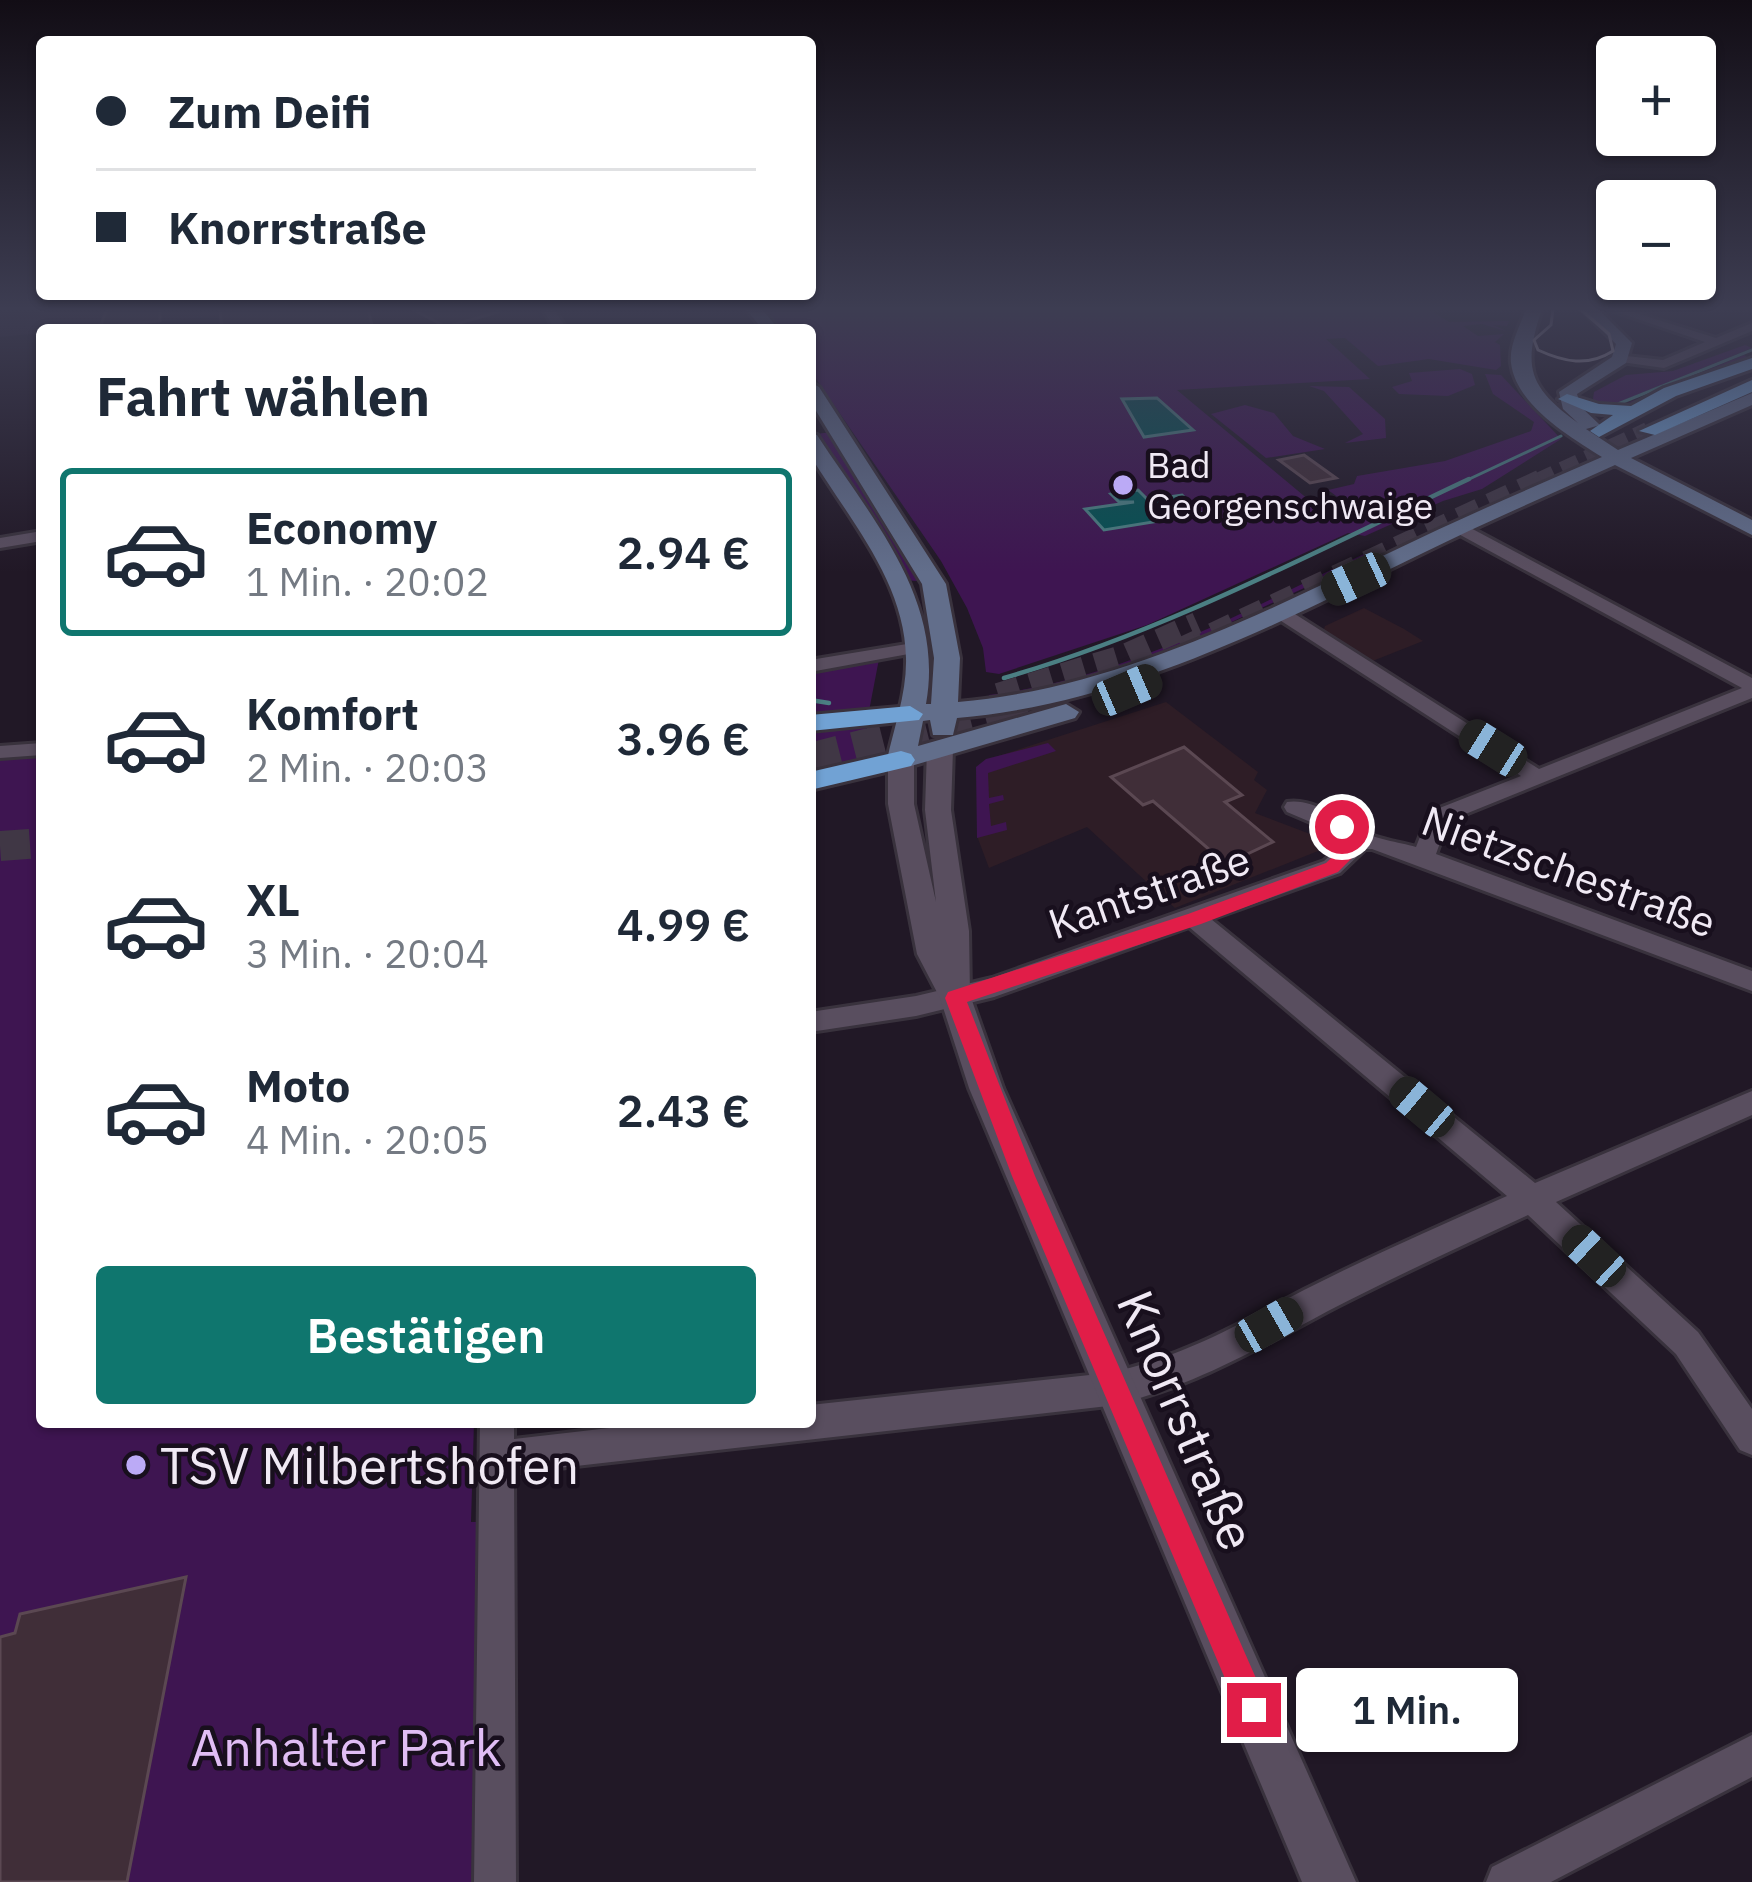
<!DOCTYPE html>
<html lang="de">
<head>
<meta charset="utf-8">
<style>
  body { margin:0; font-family:"IBM Plex Sans",sans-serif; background:#f2f2f3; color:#1f2937; height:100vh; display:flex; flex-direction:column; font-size:45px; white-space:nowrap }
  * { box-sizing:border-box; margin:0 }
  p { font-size:39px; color:#747a83 }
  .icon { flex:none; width:66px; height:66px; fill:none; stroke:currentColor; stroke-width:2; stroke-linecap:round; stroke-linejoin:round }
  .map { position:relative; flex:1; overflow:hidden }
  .drawer { position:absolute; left:36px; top:324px; width:780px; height:1104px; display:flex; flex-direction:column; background:#fff; border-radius:12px; box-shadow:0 3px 9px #0004 }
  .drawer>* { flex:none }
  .top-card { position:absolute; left:36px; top:36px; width:780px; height:264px; border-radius:12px; box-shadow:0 3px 9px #0004; display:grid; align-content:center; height:264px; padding:0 60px; background:#fff }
  .controls { position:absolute; left:1596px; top:36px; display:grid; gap:24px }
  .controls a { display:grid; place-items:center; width:120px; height:120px; border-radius:12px; background:#fff; box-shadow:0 3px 9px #0004; font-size:60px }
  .end { position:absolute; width:54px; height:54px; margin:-27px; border:15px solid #e11d48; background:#fff; box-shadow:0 0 0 6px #fff }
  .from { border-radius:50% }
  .bubble { position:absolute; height:84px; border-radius:12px; background:#fff; box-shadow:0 3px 9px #0004; font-size:39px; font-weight:600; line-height:84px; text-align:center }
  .car { position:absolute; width:36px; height:72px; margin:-36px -18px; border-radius:15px; box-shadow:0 0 9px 3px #0007; background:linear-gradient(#222 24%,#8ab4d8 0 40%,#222 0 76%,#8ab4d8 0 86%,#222 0) }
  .top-card b { display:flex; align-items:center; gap:42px; height:114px; font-size:45px }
  .top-card b+b { border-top:3px solid #e0e1e3 }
  .top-card i { width:30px; height:30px; background:#1f2937 }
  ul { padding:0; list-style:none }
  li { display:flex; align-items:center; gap:36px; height:168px; margin:0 24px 18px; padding:0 36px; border:6px solid transparent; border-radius:12px }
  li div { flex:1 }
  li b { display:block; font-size:45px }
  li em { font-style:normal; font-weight:600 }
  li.current { border-color:#0f766e }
  li>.icon { width:108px; height:108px; stroke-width:1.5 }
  h2 { padding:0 60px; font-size:54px; line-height:144px }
  .cta { display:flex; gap:24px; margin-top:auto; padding:24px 60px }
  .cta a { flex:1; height:138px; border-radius:12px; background:#0f766e; color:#fff; font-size:48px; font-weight:600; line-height:138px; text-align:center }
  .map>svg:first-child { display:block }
  .commercial { fill:#2e1d26 }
  .built { fill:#2c1f33 }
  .green { fill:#3e1551 }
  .water { fill:#045153; stroke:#4b7f83; stroke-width:3 }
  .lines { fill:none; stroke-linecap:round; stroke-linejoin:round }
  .stream-far1 { stroke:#4b7f83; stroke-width:3 }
  .stream { stroke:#4b7f83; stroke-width:4.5 }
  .building { fill:#402e38; stroke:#5b4852; stroke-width:3 }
  .trunk-tunnel-far2 { stroke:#403745; stroke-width:18; stroke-dasharray:18 9; stroke-linecap:butt }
  .trunk-tunnel-far1 { stroke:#403745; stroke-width:22; stroke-dasharray:22 12; stroke-linecap:butt }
  .trunk-tunnel { stroke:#403745; stroke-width:30; stroke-dasharray:30 15; stroke-linecap:butt }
  .minor-casing { stroke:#39323d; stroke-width:6 }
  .tertiary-casing { stroke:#39323d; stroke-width:6 }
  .secondary-casing { stroke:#39323d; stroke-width:6 }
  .trunk-casing { stroke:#39323d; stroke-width:6 }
  .minor { fill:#594e5f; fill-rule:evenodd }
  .tertiary { fill:#594e5f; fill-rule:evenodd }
  .secondary { fill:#626e8b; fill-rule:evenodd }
  .trunk { fill:#71a2d4; fill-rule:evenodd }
  .tram { stroke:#a199a5; stroke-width:3 }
  .route { fill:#e11d48 }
  .poi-dot { fill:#bbaaf6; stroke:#180f1d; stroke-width:4.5 }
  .labels { text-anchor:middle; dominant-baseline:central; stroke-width:9; stroke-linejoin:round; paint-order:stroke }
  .far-poi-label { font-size:36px; fill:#f0e9f4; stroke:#180f1d; text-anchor:start }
  .street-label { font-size:42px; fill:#f0e9f4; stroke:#180f1d }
  .near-street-label { font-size:51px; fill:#f0e9f4; stroke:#180f1d }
  .near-poi-label { font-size:51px; fill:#f0e9f4; stroke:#180f1d; text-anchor:start }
  .near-park-label { font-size:51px; fill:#e0bdf4; stroke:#180f1d }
</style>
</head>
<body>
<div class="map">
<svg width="1752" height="1882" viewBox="0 0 1752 1882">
  <rect width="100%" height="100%" fill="#211826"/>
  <!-- commercial -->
  <g class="commercial">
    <polygon points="286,309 535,309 546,330 252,330 253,312"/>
    <polygon points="1364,608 1404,629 1423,641 1370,662 1323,632 1325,626"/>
    <polygon points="1166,702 1258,772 1254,780 1267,790 1255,813 1318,837 1323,849 1175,908 1087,827 989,868 977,836 989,759"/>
  </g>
  <!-- built -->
  <polygon class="built" points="0,309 286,309 0,337"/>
  <!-- green -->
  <g class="green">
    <polygon points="765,309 1428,309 1449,322 1509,321 1507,326 1493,325 1506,331 1482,324 1463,326 1478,336 1504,334 1495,342 1500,345 1501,366 1496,370 1429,359 1378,366 1345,338 1326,339 1370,379 1177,390 1327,515 1343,522 1354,509 1328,490 1354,484 1357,476 1445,461 1531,431 1534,422 1493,394 1485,374 1501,375 1561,439 1482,489 1443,501 1365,536 1348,533 1147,625 999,674 986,672 983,648 967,608 941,561 810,370 810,330 781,330"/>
    <path d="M1745,345L1752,348L1612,405L1618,407L1744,355L1752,360C1698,375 1647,409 1592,406L1594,392L1626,375L1673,371Z"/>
    <polygon points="1460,369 1472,374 1475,385 1448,396 1399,394 1392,387 1412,381 1409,373"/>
    <polygon points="1309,386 1349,387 1385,419 1386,438 1345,443 1363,434 1324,391"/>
    <polygon points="1245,405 1274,413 1293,436 1325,449 1266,458 1211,414"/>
    <polygon points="832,432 921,577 917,581 903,580 816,434"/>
    <path d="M1366,553L1368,558L1138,666L987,703L989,695C1126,678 1244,611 1366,553Z"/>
    <polygon points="879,659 869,711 810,717 810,671"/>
    <polygon points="867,722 859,763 810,772 810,729"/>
    <polygon points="1048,743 1056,751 988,773 989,798 1003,795 1004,800 989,804 991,826 1006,822 1007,830 977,838 976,767 986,759"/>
    <polygon points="11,754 10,758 42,757 42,1422 474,1422 471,1522 480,1522 484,1882 0,1882 0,756"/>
  </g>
  <!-- water -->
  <g class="water">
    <polygon points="1157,398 1193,430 1144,437 1122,399"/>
    <polygon points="1138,490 1148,500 1182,495 1202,514 1104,530 1085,509 1134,502 1119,502 1111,494"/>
  </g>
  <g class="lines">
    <!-- stream-far1 -->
    <g class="stream-far1">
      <polyline points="1613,406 1752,350"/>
      <polyline points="1463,482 1561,436"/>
    </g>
    <!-- stream -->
    <g class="stream">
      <path d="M1004,678C1166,631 1316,551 1469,479"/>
      <polyline points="810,700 829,703"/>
    </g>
  </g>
  <!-- building -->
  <g class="building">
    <polygon points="107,309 160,309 160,321 100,327"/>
    <polygon points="220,309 368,309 373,330 222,330"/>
    <polygon points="441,309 498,309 498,312 446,327 416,311"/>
    <polygon points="1304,455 1336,478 1310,483 1279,460"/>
    <polygon points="1184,747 1242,795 1225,802 1273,842 1226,864 1153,801 1143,805 1111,777"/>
    <polygon points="186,1577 127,1882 0,1882 0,1637 15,1633 20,1614"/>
  </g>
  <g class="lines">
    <!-- trunk-tunnel-far2 -->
    <polyline class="trunk-tunnel-far2" points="1538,482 1648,431"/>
    <!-- trunk-tunnel-far1 -->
    <g class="trunk-tunnel-far1">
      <polyline points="1182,648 1544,479"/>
      <polyline points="998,694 1122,656 1197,623"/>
      <polyline points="1011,707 1026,703"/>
    </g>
    <!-- trunk-tunnel -->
    <g class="trunk-tunnel">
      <polyline points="810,758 1023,704"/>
      <polyline points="0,846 42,843"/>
    </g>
    <defs>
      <g id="minor">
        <polygon points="543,309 554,309 567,330 555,330"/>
        <polygon points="1608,309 1623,309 1716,338 1752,323 1752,331 1664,368 1621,362 1617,355 1663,360 1705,342"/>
        <path d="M1453,525H1465L1752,678V698L1453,819L1447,823L1436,854L1752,971V991L1372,849H1365L1340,873L1211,919L1535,1183L1752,1091V1115L1556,1202L1698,1332L1752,1409V1455L1740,1450L1676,1354L1528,1215C1461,1246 1394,1277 1328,1311C1255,1350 1189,1389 1108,1406L514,1473L516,1882H474L480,1422H514V1439L661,1422H810V1405L1108,1373C1181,1358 1239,1324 1304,1290C1371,1256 1439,1226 1507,1196L1189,927L994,997L916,1016L810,1032V1012L916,996L992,978L1324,861L1345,842L1334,832L1287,812L1284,807L1287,802C1312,798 1340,818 1360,830C1373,839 1399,842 1416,847L1427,819L1437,809L1521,776L1275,617V609H1287L1539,769L1742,688L1453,531Z"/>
        <polygon points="42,531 42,541 0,548 0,538"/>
        <polygon points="919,642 925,643 925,651 810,672 810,660"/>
        <polygon points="42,743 42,755 0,758 0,746"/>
        <polygon points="1752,1735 1752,1777 1551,1882 1486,1882 1492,1867"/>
      </g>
      <polygon id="tertiary" points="940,741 953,749 951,810 969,931 970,995 1003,1088 1356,1882 1302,1882 969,1088 940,998 917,954 888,804 888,760 901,752 914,760 914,804 936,902 925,810 927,749"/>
      <g id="secondary">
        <polygon points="746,309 762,309 779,330 763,330"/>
        <path d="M1526,309H1542C1523,366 1527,386 1578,423L1563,409L1559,392L1612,357L1616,344L1581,309H1598L1632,343L1626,363L1577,394L1581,407L1600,425L1586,429L1618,450L1752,393V405L1631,458L1752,520V535L1615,465C1551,494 1486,522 1423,553C1275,625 1123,704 957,718L953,735H933L930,720L923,721L918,746L1066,704L1079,712L1075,718L911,766H891L887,760C894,727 907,693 906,658C905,581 848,518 810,455V433L817,435C871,518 945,599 926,704H931L934,658L922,584L810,401V382L819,387L946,584L960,658L958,702C1112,689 1254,617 1391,552C1461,518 1531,488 1602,457C1570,437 1516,405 1511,363C1509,345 1520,326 1526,309Z"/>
      </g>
      <g id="trunk">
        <polygon points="1752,358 1752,369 1676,396 1599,437 1590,431 1613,415 1591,413 1558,399 1567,394 1599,404 1631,406 1664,388"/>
        <polygon points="1752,380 1752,392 1655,435 1639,431"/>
        <polygon points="910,706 923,714 919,720 810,731 810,715"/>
        <polygon points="901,751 911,754 915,760 911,766 810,790 810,772"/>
      </g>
    </defs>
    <!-- minor casing -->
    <use href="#minor" class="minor-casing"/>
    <!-- tertiary casing -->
    <use href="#tertiary" class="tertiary-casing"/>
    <!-- secondary casing -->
    <use href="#secondary" class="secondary-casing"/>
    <!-- trunk casing -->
    <use href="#trunk" class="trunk-casing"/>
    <!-- minor -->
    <use href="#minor" class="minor"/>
    <!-- tertiary -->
    <use href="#tertiary" class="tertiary"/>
    <!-- secondary -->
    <use href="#secondary" class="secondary"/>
    <!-- trunk -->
    <use href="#trunk" class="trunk"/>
    <!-- tram -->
    <path class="tram" d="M1553,309L1551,325L1534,340L1538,350C1564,362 1588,367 1613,351L1609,334L1580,309"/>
  </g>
  <!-- sky -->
  <linearGradient id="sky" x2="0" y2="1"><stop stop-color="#120d15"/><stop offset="0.54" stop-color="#3d3d52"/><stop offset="1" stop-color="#3d3d52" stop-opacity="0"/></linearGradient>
  <rect width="1752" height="572" fill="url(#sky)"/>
  <!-- route -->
  <polygon class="route" points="1342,821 1368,842 1338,872 1201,924 967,1002 1035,1176 1270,1710 1265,1721 1254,1726 1243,1721 1012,1176 945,998 948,992 1188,914 1326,863 1348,842 1333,827"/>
  <!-- markers -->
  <g class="poi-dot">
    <circle cx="1123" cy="485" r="12"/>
    <circle cx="136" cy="1465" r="12"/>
  </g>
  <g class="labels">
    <!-- far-poi labels -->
    <g class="far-poi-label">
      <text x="1147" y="464">Bad<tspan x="1147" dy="41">Georgenschwaige</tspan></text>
    </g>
    <!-- street labels -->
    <g class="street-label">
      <text transform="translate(1569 871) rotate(20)">Nietzschestraße</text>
      <text transform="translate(1149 891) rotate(-19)">Kantstraße</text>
    </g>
    <!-- near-street labels -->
    <g class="near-street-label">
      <text transform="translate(1187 1420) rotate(67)">Knorrstraße</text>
    </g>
    <!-- near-poi labels -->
    <g class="near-poi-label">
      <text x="160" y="1465">TSV Milbertshofen</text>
    </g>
    <!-- near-park labels -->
    <g class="near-park-label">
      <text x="346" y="1747">Anhalter Park</text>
    </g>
  </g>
</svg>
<div class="controls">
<a>+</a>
<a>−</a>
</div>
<i class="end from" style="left:1342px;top:827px"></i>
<i class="end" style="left:1254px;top:1710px"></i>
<div class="bubble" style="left:1296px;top:1668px;width:222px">1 Min.</div>
<i class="car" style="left:1356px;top:579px;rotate:245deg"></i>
<i class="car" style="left:1127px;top:690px;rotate:67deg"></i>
<i class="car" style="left:1493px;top:748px;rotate:302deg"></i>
<i class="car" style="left:1422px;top:1107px;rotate:310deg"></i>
<i class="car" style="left:1594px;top:1256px;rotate:313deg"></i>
<i class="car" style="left:1269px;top:1325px;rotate:60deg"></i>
<div class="top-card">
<b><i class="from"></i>Zum Deifi</b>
<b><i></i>Knorrstraße</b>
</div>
<section class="drawer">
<h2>Fahrt wählen</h2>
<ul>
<li class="current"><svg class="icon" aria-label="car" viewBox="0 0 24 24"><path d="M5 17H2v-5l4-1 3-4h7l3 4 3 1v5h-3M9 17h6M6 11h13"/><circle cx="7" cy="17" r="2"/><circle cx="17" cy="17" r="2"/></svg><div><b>Economy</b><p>1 Min. · 20:02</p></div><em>2.94 €</em></li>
<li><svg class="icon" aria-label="car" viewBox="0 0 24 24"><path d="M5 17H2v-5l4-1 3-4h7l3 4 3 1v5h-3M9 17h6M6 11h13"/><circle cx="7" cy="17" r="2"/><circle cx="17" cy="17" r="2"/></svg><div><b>Komfort</b><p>2 Min. · 20:03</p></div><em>3.96 €</em></li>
<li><svg class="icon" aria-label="car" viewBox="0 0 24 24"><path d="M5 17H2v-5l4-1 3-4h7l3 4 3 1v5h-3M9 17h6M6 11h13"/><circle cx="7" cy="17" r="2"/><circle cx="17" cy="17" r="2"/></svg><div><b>XL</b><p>3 Min. · 20:04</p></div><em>4.99 €</em></li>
<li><svg class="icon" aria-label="car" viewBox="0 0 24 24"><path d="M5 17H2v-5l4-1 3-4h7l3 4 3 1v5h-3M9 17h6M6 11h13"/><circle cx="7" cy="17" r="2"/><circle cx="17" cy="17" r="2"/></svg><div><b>Moto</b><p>4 Min. · 20:05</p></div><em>2.43 €</em></li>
</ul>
<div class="cta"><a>Bestätigen</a></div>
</section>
</div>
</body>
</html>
